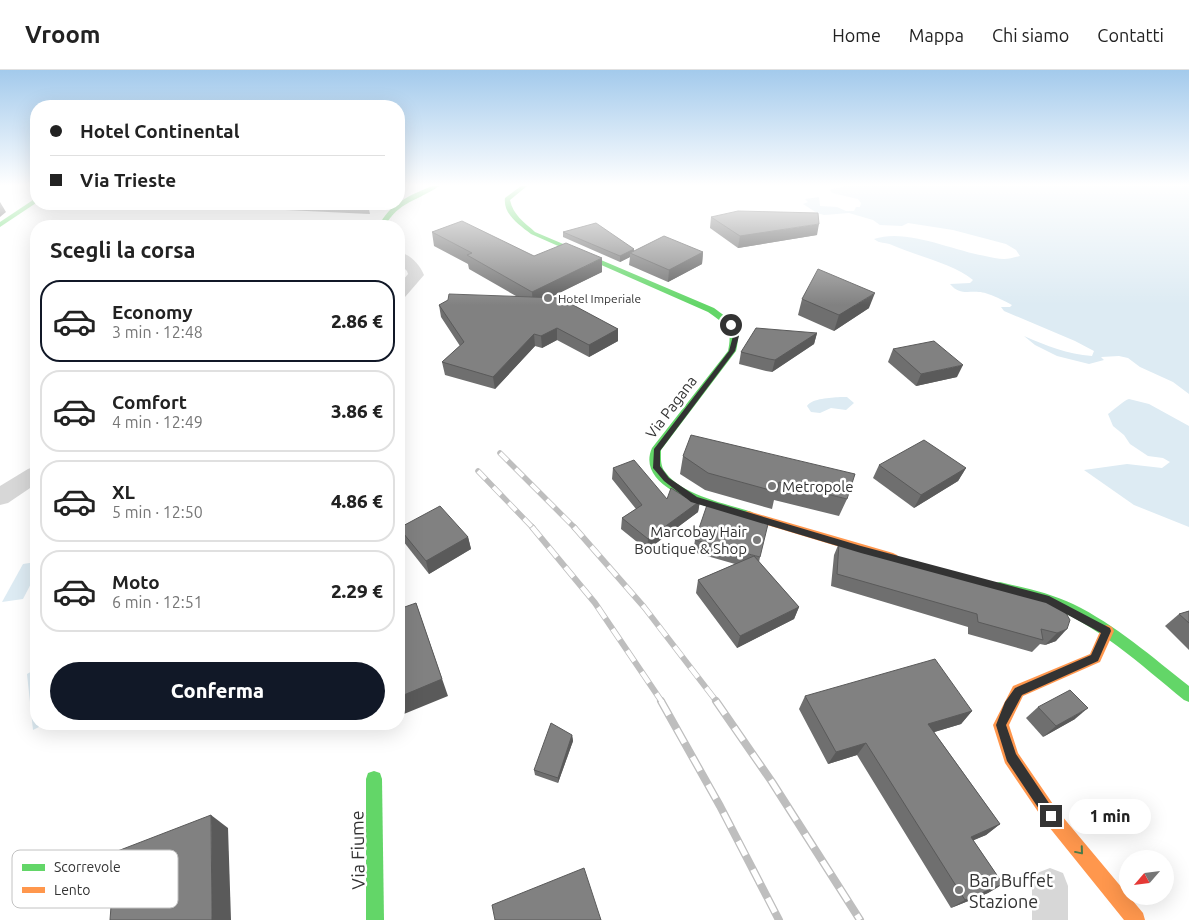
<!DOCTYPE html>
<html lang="it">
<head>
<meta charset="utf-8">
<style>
  body { margin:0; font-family:Ubuntu,sans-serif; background:#f6f6f6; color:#222; height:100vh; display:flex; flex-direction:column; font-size:19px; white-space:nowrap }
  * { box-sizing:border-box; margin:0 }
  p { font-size:16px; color:#767676 }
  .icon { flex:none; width:28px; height:28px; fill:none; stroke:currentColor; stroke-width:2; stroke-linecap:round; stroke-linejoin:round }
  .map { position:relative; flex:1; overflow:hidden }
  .drawer { position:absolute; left:30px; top:150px; width:375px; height:510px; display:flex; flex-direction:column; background:#fff; border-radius:20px; box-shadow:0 5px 20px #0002 }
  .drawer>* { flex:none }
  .guide { position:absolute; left:30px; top:30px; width:375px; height:110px; border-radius:20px; box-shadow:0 5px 20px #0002; display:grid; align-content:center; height:110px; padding:0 20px; background:#fff }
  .needle { width:32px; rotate:242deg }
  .fabs { position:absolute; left:1119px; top:780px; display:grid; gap:10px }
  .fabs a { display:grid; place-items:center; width:55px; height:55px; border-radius:50%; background:#fff; box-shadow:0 5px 20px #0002; font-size:25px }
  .end { position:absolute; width:22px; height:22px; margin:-11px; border:6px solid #333; background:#fff; box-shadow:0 0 0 2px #fff }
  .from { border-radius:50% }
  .bubble { position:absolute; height:35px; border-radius:18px; background:#fff; box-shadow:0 5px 20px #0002; font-size:16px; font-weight:800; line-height:35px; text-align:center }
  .guide b { display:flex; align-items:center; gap:18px; height:48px; font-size:19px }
  .guide b+b { border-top:1px solid #e0e0e0 }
  .guide i { width:12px; height:12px; background:#222 }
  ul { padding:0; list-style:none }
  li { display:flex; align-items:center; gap:15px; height:82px; margin:0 10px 8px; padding:0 10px; border:2px solid #e0e0e0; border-radius:20px }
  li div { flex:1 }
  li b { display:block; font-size:19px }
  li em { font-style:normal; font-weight:800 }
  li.active { border-color:#111827 }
  li>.icon { width:45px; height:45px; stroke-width:1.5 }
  h2 { padding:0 20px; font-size:22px; line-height:60px }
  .cta { display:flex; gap:10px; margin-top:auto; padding:10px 20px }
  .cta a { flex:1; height:58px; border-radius:30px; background:#111827; color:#fff; font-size:20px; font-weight:800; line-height:58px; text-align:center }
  header { display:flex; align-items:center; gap:30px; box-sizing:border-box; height:70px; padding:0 25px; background:#fff; border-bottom:1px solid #e0e0e0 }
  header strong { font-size:24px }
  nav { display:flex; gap:28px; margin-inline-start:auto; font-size:18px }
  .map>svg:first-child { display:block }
  .water { fill:#ddebf3 }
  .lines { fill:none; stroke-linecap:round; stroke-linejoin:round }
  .street { fill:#d7d7d7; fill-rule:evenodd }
  .fast { fill:#63d668; fill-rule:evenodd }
  .slow { fill:#ff974d; fill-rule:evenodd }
  .rail-far2-casing { stroke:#bebebe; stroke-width:5.5 }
  .rail-far1-casing { stroke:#bebebe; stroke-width:6 }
  .rail-casing { stroke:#bebebe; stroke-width:8 }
  .rail-far2 { stroke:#fff; stroke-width:4; stroke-dasharray:11; stroke-linecap:butt }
  .rail-far1 { stroke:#fff; stroke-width:4.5; stroke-dasharray:13; stroke-linecap:butt }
  .rail { stroke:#fff; stroke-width:5.5; stroke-dasharray:16; stroke-linecap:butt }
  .wall { fill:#6f6f6f }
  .shaded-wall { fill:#5a5a5a }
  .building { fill:#818181; stroke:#5a5a5a }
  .oneway { stroke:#497c4b }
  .route { fill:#333 }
  .poi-dot { fill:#7a7a7a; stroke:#fff; stroke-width:2 }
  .labels { text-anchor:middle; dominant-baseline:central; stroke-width:5; stroke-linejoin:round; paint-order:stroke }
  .far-poi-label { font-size:12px; fill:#333; stroke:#fff; text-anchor:start }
  .street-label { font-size:15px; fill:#333; stroke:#fff }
  .poi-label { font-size:15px; fill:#333; stroke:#fff; text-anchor:start }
  .near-street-label { font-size:18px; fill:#333; stroke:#fff }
  .near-poi-label { font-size:18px; fill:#333; stroke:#fff; text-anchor:start }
  .key { fill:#fff; stroke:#c2c2c2; stroke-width:1 }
  .key-label { font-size:14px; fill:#333 }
</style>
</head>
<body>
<header>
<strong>Vroom</strong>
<nav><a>Home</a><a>Mappa</a><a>Chi siamo</a><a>Contatti</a></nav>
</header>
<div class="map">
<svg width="1189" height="850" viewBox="0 0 1189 850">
  <rect width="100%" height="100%" fill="#fff"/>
  <!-- water -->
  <g class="water">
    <path d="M845,116H1189V324L1173,312L1140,297L1128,288L1119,286L1101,287L1104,290L1089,294L1057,286L1035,275L1024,266C1047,276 1067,284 1092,286L1094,281L1075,271L1004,241L1001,237H1010L1012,235C1005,231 987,222 979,222C967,221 959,225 950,214L970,213L973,210C955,194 916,186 892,175C885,172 880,174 874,169C906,158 951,180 985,186C991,187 998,189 1004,189C1009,189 1015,187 1020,186L1016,180L1006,174L953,160L908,153L902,156L880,155L873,150L849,143L824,145L817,143L803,134L808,132L805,129L819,127L820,136L837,137L846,141H854L856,137H860L861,133L858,129L832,123L830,120Z"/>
    <path d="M840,327H847L854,333L846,340L831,338L820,343L811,342L807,336C813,328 830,328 840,327Z"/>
    <path d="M1129,329L1149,334L1189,356V457L1134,435L1084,400L1127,394L1162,398L1170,392L1163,388L1148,386L1130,374L1124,365L1113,356L1108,344C1114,340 1124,330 1129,329Z"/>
    <polygon points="36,492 36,504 23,529 2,532 23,494"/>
    <polygon points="36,599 36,654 45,654 33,660 27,604"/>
  </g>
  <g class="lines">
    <!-- street -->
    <g class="street">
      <path d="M399,182C410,184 420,195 424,205L405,227L399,229V215L408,204L407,201L399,193Z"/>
      <polygon points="36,396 36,414 8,433 0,435 0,416 28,399"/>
      <polygon points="1050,798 1063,803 1068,816 1068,850 1032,850 1032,816 1037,803"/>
    </g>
    <!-- fast -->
    <g class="fast">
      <path d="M432,116H439C418,131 399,131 385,156H379C389,134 410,125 432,116Z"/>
      <path d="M521,116H527L510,130C513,145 524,152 535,162L714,238C733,252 742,256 736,281L661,380C661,389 660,396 666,403C682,425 727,434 752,442L754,445L752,448L748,449C721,441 633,421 652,378L728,281C733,257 726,255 708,242L531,164C519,155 503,144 505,128Z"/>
      <polygon points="36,128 36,133 0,157 0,152"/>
      <path d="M1000,512C1025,518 1050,523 1073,534C1116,555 1152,587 1189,616V632L1184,630C1140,594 1097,554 1044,534C1028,528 1011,526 995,521L994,517L995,513Z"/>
      <polygon points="374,701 380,703 382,709 384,850 366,850 366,709 368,703"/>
    </g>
    <!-- slow -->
    <g class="slow">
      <polygon points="748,441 893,483 897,485 899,488 897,491 893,493 744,448 742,445 744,442"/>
      <polygon points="1107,555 1112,557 1114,561 1100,592 1023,626 1009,655 1018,683 1057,740 1143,843 1145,850 1124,850 1045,752 1005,693 993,655 1013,616 1090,584 1102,557"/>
    </g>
    <defs>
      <g id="rail-far2">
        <polyline points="500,383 575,458"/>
        <polyline points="478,401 533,458"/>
      </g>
      <g id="rail-far1">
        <polyline points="532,457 595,533 662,632"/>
        <polyline points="574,457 644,537 717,632"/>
      </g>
      <g id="rail">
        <polyline points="661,631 720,736 779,850"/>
        <polyline points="716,631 772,712 860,850"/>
      </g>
    </defs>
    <!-- rail-far2 casing -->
    <use href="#rail-far2" class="rail-far2-casing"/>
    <!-- rail-far1 casing -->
    <use href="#rail-far1" class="rail-far1-casing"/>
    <!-- rail casing -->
    <use href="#rail" class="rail-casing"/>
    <!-- rail-far2 -->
    <use href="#rail-far2" class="rail-far2"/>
    <!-- rail-far1 -->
    <use href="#rail-far1" class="rail-far1"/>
    <!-- rail -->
    <use href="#rail" class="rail"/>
  </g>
  <!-- wall -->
  <g class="wall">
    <polygon points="221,134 366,134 368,135 370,144 222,137"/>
    <polygon points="711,147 817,165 738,178 710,158"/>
    <polygon points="432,162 602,202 550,227 618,259 618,271 589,287 557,270 542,278 535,276 495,319 445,305 442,292 460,276 441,247 439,235 516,226 469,199 468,194 434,176"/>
    <polygon points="563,162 634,179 634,181 703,182 702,194 668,212 629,195 630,187 620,192 563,167"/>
    <polygon points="802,229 869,238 834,261 798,245"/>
    <polygon points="817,263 814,274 772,302 766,301 739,294 741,282"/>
    <polygon points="893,279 957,307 916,316 888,292"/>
    <polygon points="683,386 847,429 839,446 774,430 772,439 705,420 680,404"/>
    <polygon points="879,395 966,398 958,411 914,438 873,408"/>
    <polygon points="613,398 667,429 685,427 700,431 698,442 647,480 621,459 622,448 636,439 612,409"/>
    <polygon points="399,458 468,467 471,479 429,504 403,471"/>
    <polygon points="695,470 760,487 759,492 799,537 794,549 737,578 696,523 698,510 735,494 693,482"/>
    <polygon points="839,473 1063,538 1056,571 1045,575 1040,574 1032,582 968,564 968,557 831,516 834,485"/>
    <polygon points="1189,541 1189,580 1165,556 1179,544"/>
    <polygon points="805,626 972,641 961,654 934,662 1000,754 986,765 973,770 1003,814 988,823 951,838 857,685 828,694 799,639"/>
    <polygon points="1038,637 1075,649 1043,667 1026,648"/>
    <polygon points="572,665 573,671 558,713 535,705 534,700"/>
  </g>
  <!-- shaded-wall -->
  <g class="shaded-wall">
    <polygon points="0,132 6,142 0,147"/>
    <polygon points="819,154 817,165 738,178 740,166"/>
    <polygon points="634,179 634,185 630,183 630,187 620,192 620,186"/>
    <polygon points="703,182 702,194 668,212 669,200"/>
    <polygon points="602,188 602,202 533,236 532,222"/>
    <polygon points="875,223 869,238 834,261 839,245"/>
    <polygon points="557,258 557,270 542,278 541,266"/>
    <polygon points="618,259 618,271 589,287 589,275"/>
    <polygon points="817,263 814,274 772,302 775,290"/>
    <polygon points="534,264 535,276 495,319 493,307"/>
    <polygon points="963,295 957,307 916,316 921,304"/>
    <polygon points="966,398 958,411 914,438 921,425"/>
    <polygon points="700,431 698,442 647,480 648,469"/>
    <polygon points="468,467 471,479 429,504 426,491"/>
    <polygon points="416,533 448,626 399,646 399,627"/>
    <polygon points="799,537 794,549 737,578 740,566"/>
    <polygon points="1067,559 1056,571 1045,575 1057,563"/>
    <polygon points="1088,638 1075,649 1043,667 1056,656"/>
    <polygon points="972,641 961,654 918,667 928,654"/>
    <polygon points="364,654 380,654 367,659"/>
    <polygon points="572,665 573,671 558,713 558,708"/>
    <polygon points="866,673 857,685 828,694 836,682"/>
    <polygon points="211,745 228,758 231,850 212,850"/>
    <polygon points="1000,754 986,765 958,777 971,767"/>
    <polygon points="1003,814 988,823 951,838 965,830"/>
  </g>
  <!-- building -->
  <g class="building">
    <polygon points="348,134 366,134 368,135"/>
    <polygon points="738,141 818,143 819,154 740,166 711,147"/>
    <polygon points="462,151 534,186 566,173 602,188 532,222 467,185 472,183 432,162"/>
    <polygon points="596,153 634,179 620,186 563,162"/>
    <polygon points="664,166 703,182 669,200 630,183"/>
    <polygon points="818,199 875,223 839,245 802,229"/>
    <polygon points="449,224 560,228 618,259 589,275 557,258 541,266 534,264 493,307 442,292 464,272 439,235 448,230"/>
    <polygon points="756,258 817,263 775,290 769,289 741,282"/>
    <polygon points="934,271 963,295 921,304 893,279"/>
    <polygon points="691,365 855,404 847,429 779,412 777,422 708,403 683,386"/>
    <polygon points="924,370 966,398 921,425 879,395"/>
    <polygon points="634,390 667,429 671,418 685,427 700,431 648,469 622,448 642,435 613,398"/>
    <polygon points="708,432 769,450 760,487 695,470"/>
    <polygon points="440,436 468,467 426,491 399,458"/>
    <polygon points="839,473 1050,531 1063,538 1070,550 1067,559 1057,563 1041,559 1043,570 978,552 977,544 837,504"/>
    <polygon points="754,486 799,537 740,566 698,510"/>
    <polygon points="416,533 442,609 399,627 399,539"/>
    <polygon points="1189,541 1189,553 1179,544"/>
    <polygon points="935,589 972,641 928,654 1000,754 971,767 1003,814 965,830 866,673 836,682 805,626"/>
    <polygon points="1070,620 1088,638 1056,656 1038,637"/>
    <polygon points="551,653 572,665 558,708 534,700"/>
    <polygon points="211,745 212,850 110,850 115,782"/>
    <polygon points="584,798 601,850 495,850 492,835"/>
  </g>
  <!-- one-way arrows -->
  <defs><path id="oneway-chevron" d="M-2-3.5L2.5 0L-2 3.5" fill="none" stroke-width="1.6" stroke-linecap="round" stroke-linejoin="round" transform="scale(1.25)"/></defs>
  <use class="oneway" href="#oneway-chevron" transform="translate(1080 781) rotate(50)"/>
  <!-- sky -->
  <linearGradient id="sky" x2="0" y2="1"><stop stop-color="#a3caec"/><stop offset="0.49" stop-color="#fff"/><stop offset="1" stop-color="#fff" stop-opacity="0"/></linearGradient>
  <rect width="1189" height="235" fill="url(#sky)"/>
  <!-- route -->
  <polygon class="route" points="729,253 733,253 739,266 735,281 660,381 660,396 669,408 697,427 861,476 1049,526 1110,558 1111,561 1098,591 1022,625 1006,655 1016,684 1055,742 1057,746 1055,751 1051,752 1047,751 1007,691 996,655 1005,632 1015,618 1091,585 1101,563 1046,533 861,483 691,432 664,411 653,398 654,379 729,281 733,266"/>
  <!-- markers -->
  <g class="poi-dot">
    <circle cx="548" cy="228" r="5"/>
    <circle cx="772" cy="416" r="5"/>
    <circle cx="757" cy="470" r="5"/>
    <circle cx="959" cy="820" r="5"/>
  </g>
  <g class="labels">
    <!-- far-poi labels -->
    <g class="far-poi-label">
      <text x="558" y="228">Hotel Imperiale</text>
    </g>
    <!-- street labels -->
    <g class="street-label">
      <text transform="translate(671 337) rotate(-53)">Via Pagana</text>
    </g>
    <!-- poi labels -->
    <g class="poi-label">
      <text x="782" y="416">Metropole</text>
      <text x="747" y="461" text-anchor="end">Marcobay Hair<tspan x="747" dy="17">Boutique &amp; Shop</tspan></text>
    </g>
    <!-- near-street labels -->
    <g class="near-street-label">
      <text transform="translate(357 780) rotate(-91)">Via Fiume</text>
    </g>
    <!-- near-poi labels -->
    <g class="near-poi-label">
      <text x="969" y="810">Bar Buffet<tspan x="969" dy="21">Stazione</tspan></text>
    </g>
  </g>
  <!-- legend -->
  <rect x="12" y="780" width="166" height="58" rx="8" class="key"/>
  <rect x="22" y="794" width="23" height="7" fill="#63d668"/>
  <rect x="22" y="817" width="23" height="6" fill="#ff974d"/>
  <g class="key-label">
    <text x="54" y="802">Scorrevole</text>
    <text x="54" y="825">Lento</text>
  </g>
</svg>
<div class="fabs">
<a><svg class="needle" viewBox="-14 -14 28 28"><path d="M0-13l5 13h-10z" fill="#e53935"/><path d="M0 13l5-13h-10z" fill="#767676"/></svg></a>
</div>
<i class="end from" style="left:731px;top:255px"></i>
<i class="end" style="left:1051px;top:746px"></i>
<div class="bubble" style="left:1069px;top:729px;width:82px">1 min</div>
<div class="guide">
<b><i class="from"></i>Hotel Continental</b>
<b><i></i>Via Trieste</b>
</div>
<section class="drawer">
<h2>Scegli la corsa</h2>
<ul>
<li class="active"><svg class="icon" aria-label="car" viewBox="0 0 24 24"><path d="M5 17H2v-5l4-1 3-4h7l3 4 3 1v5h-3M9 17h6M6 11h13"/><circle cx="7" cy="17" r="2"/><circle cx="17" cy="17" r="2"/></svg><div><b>Economy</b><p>3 min · 12:48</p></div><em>2.86 €</em></li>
<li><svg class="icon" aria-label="car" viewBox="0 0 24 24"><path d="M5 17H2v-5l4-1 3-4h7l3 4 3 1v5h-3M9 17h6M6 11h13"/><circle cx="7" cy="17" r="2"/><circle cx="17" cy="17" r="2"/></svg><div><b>Comfort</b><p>4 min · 12:49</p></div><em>3.86 €</em></li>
<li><svg class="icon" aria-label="car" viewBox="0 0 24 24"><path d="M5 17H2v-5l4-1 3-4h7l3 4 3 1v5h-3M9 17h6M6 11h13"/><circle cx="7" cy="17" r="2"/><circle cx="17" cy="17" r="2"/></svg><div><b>XL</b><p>5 min · 12:50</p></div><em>4.86 €</em></li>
<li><svg class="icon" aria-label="car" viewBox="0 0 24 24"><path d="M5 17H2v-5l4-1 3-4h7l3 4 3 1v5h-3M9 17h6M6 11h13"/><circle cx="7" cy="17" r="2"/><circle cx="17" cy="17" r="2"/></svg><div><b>Moto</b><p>6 min · 12:51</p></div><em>2.29 €</em></li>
</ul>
<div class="cta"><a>Conferma</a></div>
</section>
</div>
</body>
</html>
